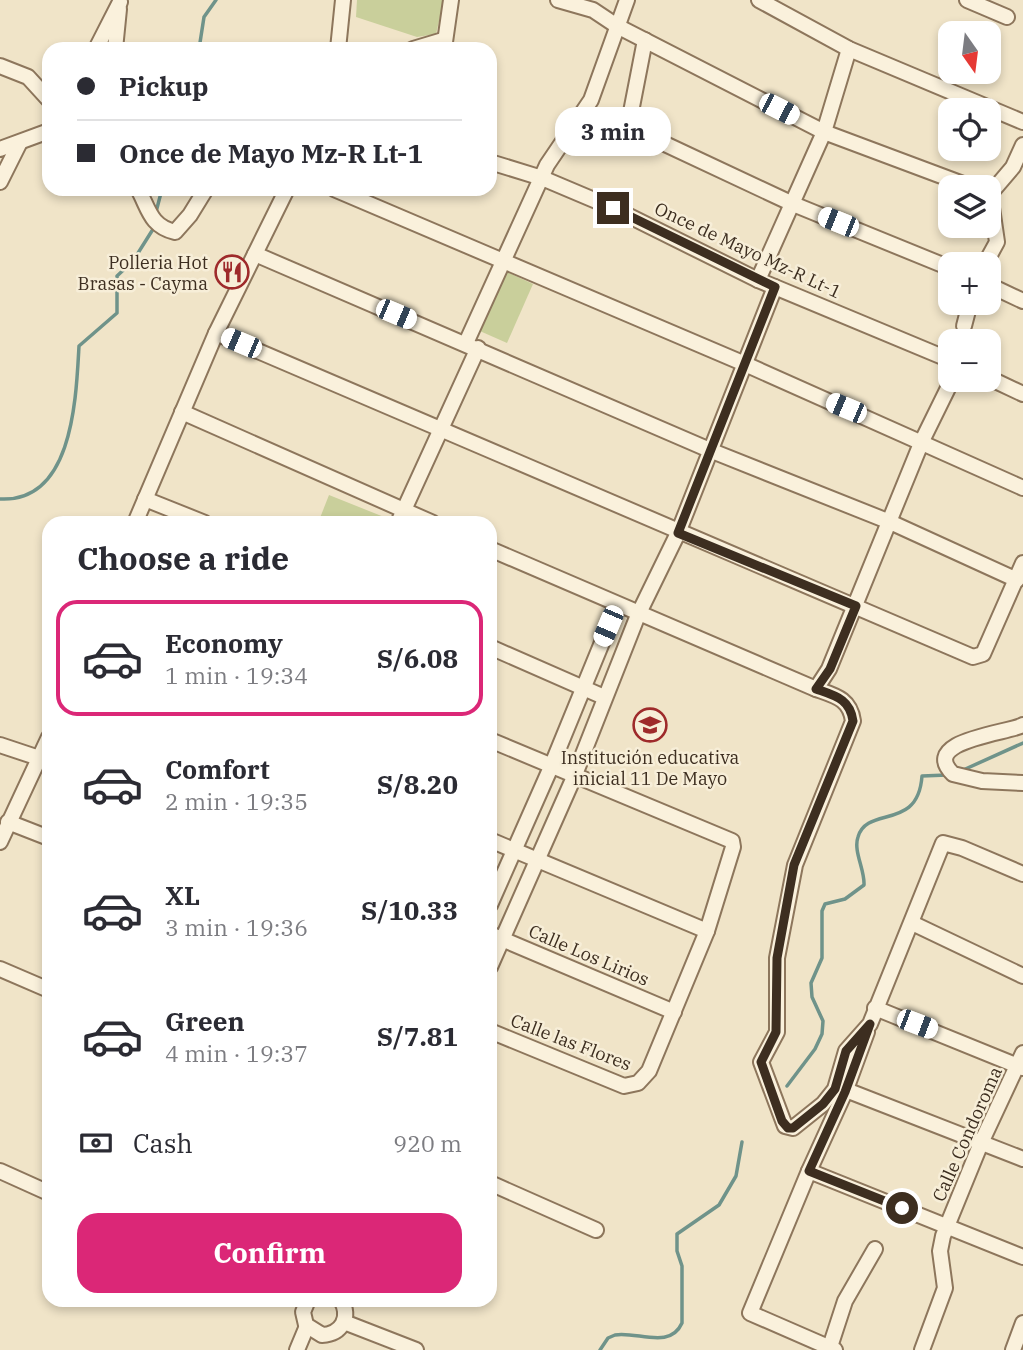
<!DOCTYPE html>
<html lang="en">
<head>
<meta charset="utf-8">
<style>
  body { margin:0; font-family:"IBM Plex Serif",serif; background:#f7f7f7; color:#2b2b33; height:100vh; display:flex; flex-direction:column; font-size:26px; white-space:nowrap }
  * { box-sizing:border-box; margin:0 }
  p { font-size:23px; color:#7c7c81 }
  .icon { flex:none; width:38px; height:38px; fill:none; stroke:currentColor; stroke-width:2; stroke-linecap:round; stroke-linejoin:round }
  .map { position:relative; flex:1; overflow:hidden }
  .details { position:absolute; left:42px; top:516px; width:455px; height:791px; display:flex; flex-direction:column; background:#fff; border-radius:21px; box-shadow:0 4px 10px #0003 }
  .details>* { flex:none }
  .hud { position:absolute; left:42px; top:42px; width:455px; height:154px; border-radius:21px; box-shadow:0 4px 10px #0003; display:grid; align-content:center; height:154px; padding:0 35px; background:#fff }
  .needle { width:46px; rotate:166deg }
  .tools { position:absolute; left:938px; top:21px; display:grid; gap:14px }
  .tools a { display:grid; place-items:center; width:63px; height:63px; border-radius:14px; background:#fff; box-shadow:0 4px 10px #0003; font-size:35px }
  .end { position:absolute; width:32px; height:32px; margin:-16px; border:9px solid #3d2e20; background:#fff; box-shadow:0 0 0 4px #fff }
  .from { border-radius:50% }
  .bubble { position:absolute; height:49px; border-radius:21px; background:#fff; box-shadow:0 4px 10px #0003; font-size:23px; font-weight:700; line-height:49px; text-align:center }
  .car { position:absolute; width:21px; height:42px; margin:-21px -10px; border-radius:9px; box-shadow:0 0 5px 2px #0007; background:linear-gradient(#fff 24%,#345 0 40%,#fff 0 76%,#345 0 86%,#fff 0) }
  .hud b { display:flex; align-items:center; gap:24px; height:66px; font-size:26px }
  .hud b+b { border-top:2px solid #e1e1e2 }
  .hud i { width:18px; height:18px; background:#2b2b33 }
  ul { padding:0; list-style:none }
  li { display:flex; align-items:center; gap:21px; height:116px; margin:0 14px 10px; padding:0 21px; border:4px solid transparent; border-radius:21px }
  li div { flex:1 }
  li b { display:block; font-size:26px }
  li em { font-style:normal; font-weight:700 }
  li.selected { border-color:#db2777 }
  li>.icon { width:63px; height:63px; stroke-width:1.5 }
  h2 { padding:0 35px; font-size:32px; line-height:84px }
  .pay { display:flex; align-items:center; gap:18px; height:77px; padding:0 35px; font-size:26px }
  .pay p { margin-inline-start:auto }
  .cta { display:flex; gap:14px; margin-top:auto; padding:14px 35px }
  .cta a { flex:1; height:80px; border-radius:21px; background:#db2777; color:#fff; font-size:28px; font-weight:700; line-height:80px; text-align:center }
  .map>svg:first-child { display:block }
  .green { fill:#c9cf9b }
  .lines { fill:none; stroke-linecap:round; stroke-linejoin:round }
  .stream { stroke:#6f938a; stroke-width:3.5 }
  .minor-casing { stroke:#8d765c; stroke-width:18 }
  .minor { stroke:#faf1dc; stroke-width:14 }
  .route { stroke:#3d2e20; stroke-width:9 }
  .labels { text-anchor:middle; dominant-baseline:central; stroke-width:5; stroke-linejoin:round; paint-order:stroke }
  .street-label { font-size:18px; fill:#3d2e20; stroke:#f7eed8 }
  .poi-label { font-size:18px; fill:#3d2e20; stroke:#f7eed8; text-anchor:end }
</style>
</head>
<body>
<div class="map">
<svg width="1023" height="1350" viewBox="0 0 1023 1350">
  <rect width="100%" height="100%" fill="#f0e4c8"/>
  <!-- green -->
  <g class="green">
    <polygon points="357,0 444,0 436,34 417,37 356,17"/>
    <polygon points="494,266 533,284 507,343 473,328"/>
    <polygon points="329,495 384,517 382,523 318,523"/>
  </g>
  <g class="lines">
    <!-- stream -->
    <g class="stream">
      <polyline points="199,49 204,17 216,0"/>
      <polyline points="156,212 162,189"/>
      <path d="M0,499C73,503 76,399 79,346L117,313V276L133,261L155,226"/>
      <polyline points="961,771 1023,743"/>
      <path d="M787,1086L815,1049L822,1034L823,1021L812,997L811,983L822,958V911L825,904L845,899L864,885C865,870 853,851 858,837C867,805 918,832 922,776L947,775"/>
      <path d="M600,1350L608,1338L615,1335C637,1331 670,1350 682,1323V1266L677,1251V1234L719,1205L736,1176L742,1142"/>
    </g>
    <defs>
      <g id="minor">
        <polyline points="558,0 593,10 617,26 824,132 971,187"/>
        <polyline points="759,0 849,49 1023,122"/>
        <polyline points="967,0 1007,17"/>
        <polyline points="645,40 630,117 633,129 793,204 950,268"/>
        <polyline points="96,49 120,2"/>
        <polyline points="115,49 119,9"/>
        <polyline points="338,49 343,0"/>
        <polyline points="413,49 443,40"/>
        <polyline points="444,49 451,0"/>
        <polyline points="0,66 28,77 49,100"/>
        <polyline points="0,149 49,131"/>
        <polyline points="490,162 542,178 613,208 758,280 950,360"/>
        <polyline points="0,182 19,144"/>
        <path d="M138,189C149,209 150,226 175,232L190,215L206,189"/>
        <polyline points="334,189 745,364 1023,488"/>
        <polyline points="255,254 712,451 890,522 1017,580"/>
        <polyline points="985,264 997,242 990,194 1013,167 1023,145"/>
        <polyline points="758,280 824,132 849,49"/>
        <polyline points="989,285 1023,301"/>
        <polyline points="964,326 970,303"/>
        <polyline points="216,333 973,657 983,654 1023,563"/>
        <polyline points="466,343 547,165 591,100 627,0"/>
        <polyline points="989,378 1023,394"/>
        <polyline points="182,412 433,523"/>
        <polyline points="145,499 205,523"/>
        <polyline points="135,523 216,333 287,189"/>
        <polyline points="398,523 478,348"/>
        <polyline points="490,549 816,689 829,669 922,441 952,380"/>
        <polyline points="490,647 604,697"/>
        <path d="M816,689C836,696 850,699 853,721L795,865L777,958V1032L761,1062L785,1126L793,1128L823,1104L835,1089L846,1051L870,1024L943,843L962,848L1023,874"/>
        <path d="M1023,725C1010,733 918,740 953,774L982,781L1023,783"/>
        <polyline points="490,740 732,841 733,847 707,931 649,1071 638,1083 624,1086 490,1031"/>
        <polyline points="0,745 39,758"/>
        <polyline points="8,822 49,838"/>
        <polyline points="490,840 707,931"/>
        <polyline points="0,842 49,737"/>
        <polyline points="490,905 551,767 617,606"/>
        <polyline points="912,923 1023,976"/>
        <polyline points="490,934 674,1012"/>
        <polyline points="490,967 574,777 638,615 678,533 775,287"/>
        <polyline points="0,969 49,990"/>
        <polyline points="875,1008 1023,1068"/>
        <polyline points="867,1032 845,1092 809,1171 1023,1257"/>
        <polyline points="846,1090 1023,1159"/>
        <polyline points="0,1171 49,1193"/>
        <polyline points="809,1171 750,1313 835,1350"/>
        <polyline points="490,1183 596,1230"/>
        <path d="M308,1300L303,1312L306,1325L322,1335C342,1334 351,1317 341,1300"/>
        <polyline points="344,1322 416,1350"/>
        <polyline points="297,1350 307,1326"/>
        <polyline points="829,1350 845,1301 875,1249"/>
        <polyline points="922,1350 945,1288 940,1251 943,1236 981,1143 1023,1053"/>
        <polyline points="1013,1350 1023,1323"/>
      </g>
    </defs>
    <!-- minor casing -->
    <use href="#minor" class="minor-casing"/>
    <!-- minor -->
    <use href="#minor" class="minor"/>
  </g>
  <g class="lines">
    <!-- route -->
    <path class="route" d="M613,208L775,287L678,533L856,606L830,669L816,689C836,696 850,699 853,721L794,865L777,958L776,1032L761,1062L782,1121L788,1128H793L823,1104L835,1089L846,1051L870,1024L845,1092L809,1171L902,1208"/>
  </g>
  <!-- icons -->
  <defs>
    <symbol id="restaurant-ring" viewBox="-11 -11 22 22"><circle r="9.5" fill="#f7eed8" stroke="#9e2a2b" stroke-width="1.5"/><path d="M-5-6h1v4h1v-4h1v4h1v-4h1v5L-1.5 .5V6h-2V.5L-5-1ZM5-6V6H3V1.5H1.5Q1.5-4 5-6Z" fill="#9e2a2b"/></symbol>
    <symbol id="school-ring" viewBox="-11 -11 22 22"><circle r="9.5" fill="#f7eed8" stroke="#9e2a2b" stroke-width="1.5"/><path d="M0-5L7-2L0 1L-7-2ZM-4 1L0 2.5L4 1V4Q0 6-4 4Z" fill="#9e2a2b"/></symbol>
  </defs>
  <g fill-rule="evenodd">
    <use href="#restaurant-ring" x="213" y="253" width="38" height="38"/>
    <use href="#school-ring" x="631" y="706" width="38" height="38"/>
  </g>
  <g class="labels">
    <!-- street labels -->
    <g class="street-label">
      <text transform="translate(748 250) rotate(25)">Once de Mayo Mz-R Lt-1</text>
      <text transform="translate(589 955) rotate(23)">Calle Los Lirios</text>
      <text transform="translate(571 1042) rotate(21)">Calle las Flores</text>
      <text transform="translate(967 1134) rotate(-66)">Calle Condoroma</text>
    </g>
    <!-- poi labels -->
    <g class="poi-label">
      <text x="208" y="262">Polleria Hot<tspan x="208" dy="21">Brasas - Cayma</tspan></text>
      <text x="650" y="757" text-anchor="middle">Institución educativa<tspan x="650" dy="21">inicial 11 De Mayo</tspan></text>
    </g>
  </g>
</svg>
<div class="tools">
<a><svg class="needle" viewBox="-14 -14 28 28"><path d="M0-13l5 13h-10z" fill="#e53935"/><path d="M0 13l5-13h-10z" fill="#7c7c81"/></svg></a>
<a><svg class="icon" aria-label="locate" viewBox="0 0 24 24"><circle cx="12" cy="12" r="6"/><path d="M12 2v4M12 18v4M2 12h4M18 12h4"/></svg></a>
<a><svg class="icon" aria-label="layers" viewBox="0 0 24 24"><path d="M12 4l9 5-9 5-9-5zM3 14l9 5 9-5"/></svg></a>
<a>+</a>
<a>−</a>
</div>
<i class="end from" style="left:902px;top:1208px"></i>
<i class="end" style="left:613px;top:208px"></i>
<div class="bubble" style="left:555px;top:107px;width:116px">3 min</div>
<i class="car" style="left:779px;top:109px;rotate:117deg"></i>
<i class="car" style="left:838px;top:222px;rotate:292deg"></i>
<i class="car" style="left:396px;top:314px;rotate:113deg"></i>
<i class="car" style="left:241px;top:343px;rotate:293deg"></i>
<i class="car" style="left:846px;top:408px;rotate:293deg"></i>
<i class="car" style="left:608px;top:626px;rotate:203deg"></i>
<i class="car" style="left:917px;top:1024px;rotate:111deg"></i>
<div class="hud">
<b><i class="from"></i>Pickup</b>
<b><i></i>Once de Mayo Mz-R Lt-1</b>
</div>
<section class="details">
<h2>Choose a ride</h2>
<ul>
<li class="selected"><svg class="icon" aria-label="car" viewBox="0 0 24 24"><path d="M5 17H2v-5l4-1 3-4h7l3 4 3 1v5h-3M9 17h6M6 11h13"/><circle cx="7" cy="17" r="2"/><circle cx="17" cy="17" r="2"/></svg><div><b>Economy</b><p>1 min · 19:34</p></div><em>S/6.08</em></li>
<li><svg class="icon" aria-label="car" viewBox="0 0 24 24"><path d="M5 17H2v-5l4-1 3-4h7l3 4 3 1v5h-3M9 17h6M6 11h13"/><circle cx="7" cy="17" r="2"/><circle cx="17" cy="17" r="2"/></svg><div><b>Comfort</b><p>2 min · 19:35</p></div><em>S/8.20</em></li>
<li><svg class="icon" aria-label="car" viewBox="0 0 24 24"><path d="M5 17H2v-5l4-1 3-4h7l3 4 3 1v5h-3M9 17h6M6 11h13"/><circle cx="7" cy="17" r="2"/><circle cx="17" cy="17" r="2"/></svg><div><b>XL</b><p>3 min · 19:36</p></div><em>S/10.33</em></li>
<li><svg class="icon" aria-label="car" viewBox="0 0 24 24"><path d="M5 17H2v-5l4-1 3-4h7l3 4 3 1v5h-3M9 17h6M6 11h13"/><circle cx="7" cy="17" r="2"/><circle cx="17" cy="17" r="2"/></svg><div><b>Green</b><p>4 min · 19:37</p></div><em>S/7.81</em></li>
</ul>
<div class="pay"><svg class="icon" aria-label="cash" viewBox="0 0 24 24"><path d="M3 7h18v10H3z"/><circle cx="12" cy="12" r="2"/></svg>Cash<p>920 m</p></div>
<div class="cta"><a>Confirm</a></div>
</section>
</div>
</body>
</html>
